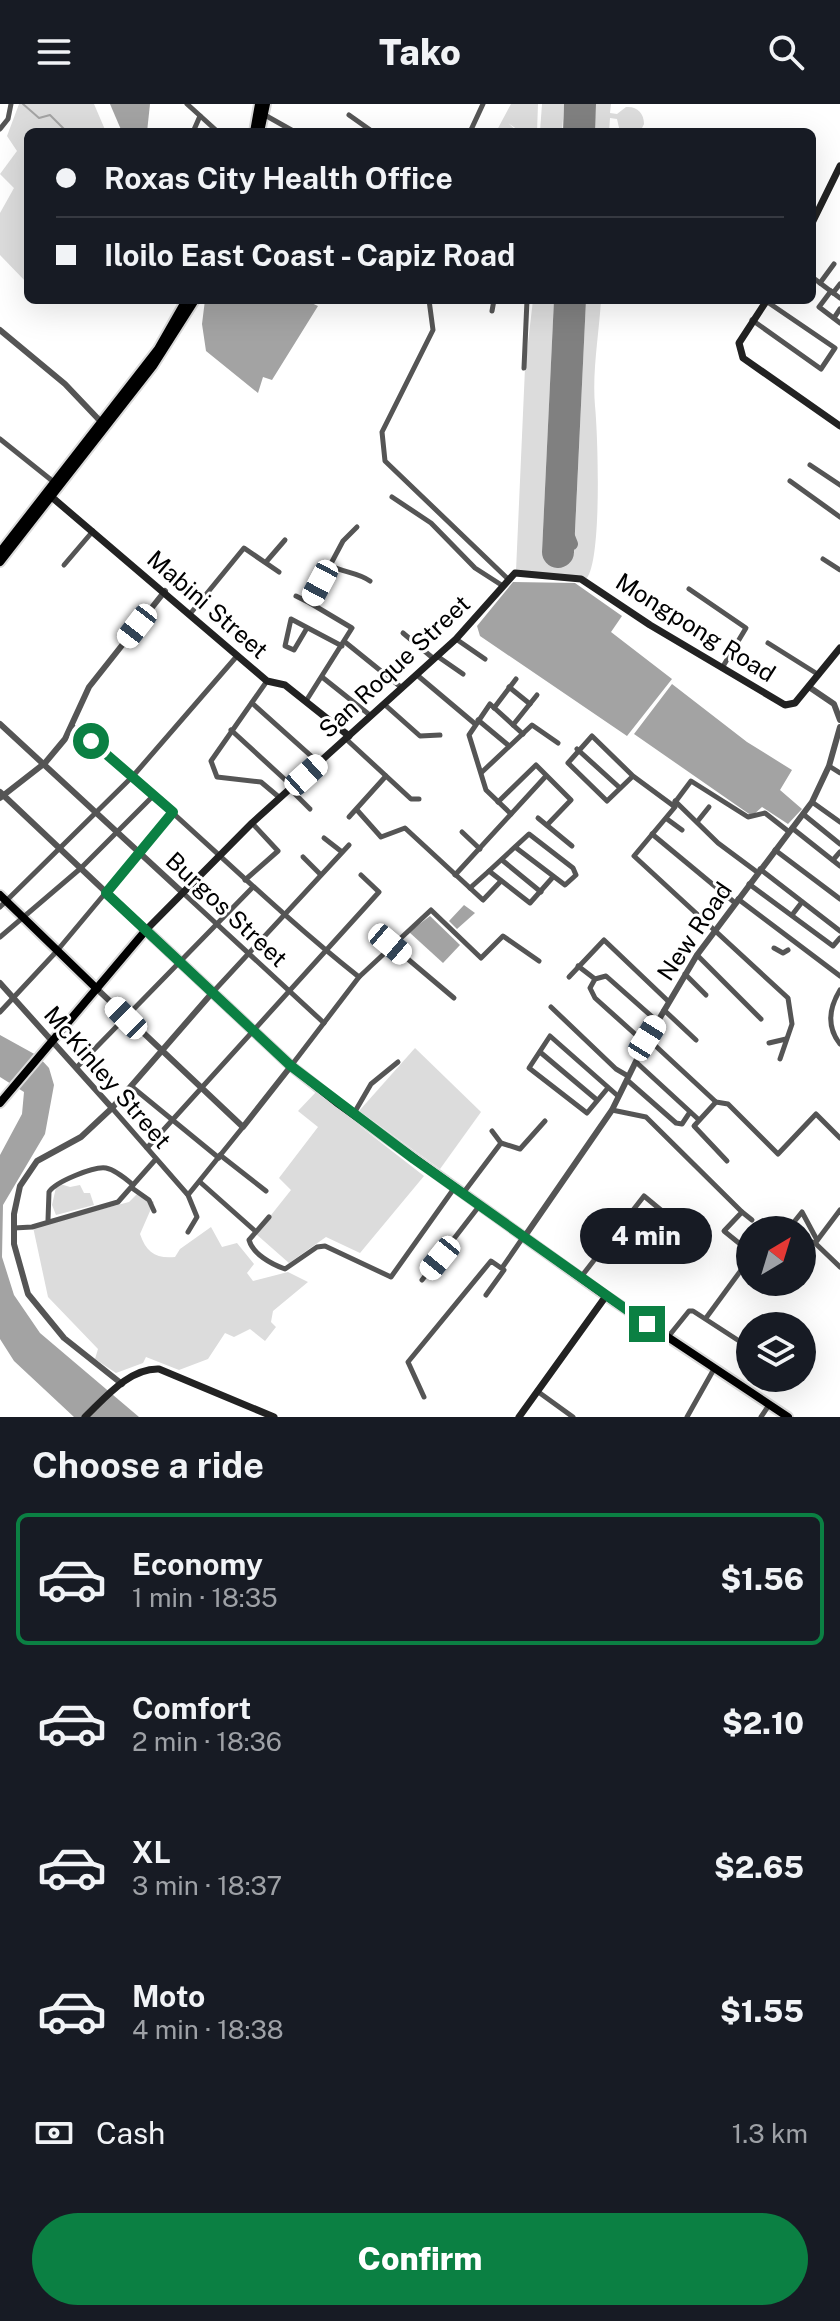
<!DOCTYPE html>
<html lang="en">
<head>
<meta charset="utf-8">
<style>
  body { margin:0; font-family:"Public Sans",sans-serif; background:#20242c; color:#f1f3f6; height:100vh; display:flex; flex-direction:column; font-size:30px; white-space:nowrap }
  * { box-sizing:border-box; margin:0 }
  p { font-size:26px; color:#9ea1a6 }
  .icon { flex:none; width:44px; height:44px; fill:none; stroke:currentColor; stroke-width:2; stroke-linecap:round; stroke-linejoin:round }
  .map { position:relative; height:1313px; overflow:hidden }
  .drawer { display:flex; flex-direction:column; background:#171b24; flex:1 }
  .drawer>* { flex:none }
  .top-card { position:absolute; left:24px; top:24px; width:792px; height:176px; border-radius:12px; box-shadow:0 8px 32px #0002; display:grid; align-content:center; height:176px; padding:0 32px; background:#171b24 }
  .needle { width:52px; rotate:38deg }
  .controls { position:absolute; left:736px; top:1112px; display:grid; gap:16px }
  .controls a { display:grid; place-items:center; width:80px; height:80px; border-radius:50%; background:#171b24; box-shadow:0 8px 32px #0002; font-size:40px }
  .end { position:absolute; width:36px; height:36px; margin:-18px; border:10px solid #0b8043; background:#fff; box-shadow:0 0 0 4px #fff }
  .from { border-radius:50% }
  .bubble { position:absolute; height:56px; border-radius:28px; background:#171b24; box-shadow:0 8px 32px #0002; font-size:26px; font-weight:800; line-height:56px; text-align:center }
  .car { position:absolute; width:24px; height:48px; margin:-24px -12px; border-radius:10px; box-shadow:0 0 6px 2px #0007; background:linear-gradient(#fff 24%,#345 0 40%,#fff 0 76%,#345 0 86%,#fff 0) }
  .top-card b { display:flex; align-items:center; gap:28px; height:76px; font-size:30px }
  .top-card b+b { border-top:2px solid #363941 }
  .top-card i { width:20px; height:20px; background:#f1f3f6 }
  ul { padding:0; list-style:none }
  li { display:flex; align-items:center; gap:24px; height:132px; margin:0 16px 12px; padding:0 16px; border:4px solid transparent; border-radius:12px }
  li div { flex:1 }
  li b { display:block; font-size:30px }
  li em { font-style:normal; font-weight:800 }
  li.active { border-color:#0b8043 }
  li>.icon { width:72px; height:72px; stroke-width:1.5 }
  h2 { padding:0 32px; font-size:36px; line-height:96px }
  .pay { display:flex; align-items:center; gap:20px; height:88px; padding:0 32px; font-size:30px }
  .pay p { margin-inline-start:auto }
  .button { display:flex; gap:16px; margin-top:auto; padding:16px 32px }
  .button a { flex:1; height:92px; border-radius:48px; background:#0b8043; color:#fff; font-size:32px; font-weight:800; line-height:92px; text-align:center }
  header { display:flex; justify-content:space-between; align-items:center; height:104px; padding:0 32px; background:#171b24; font-size:36px; font-weight:800 }
  .map>svg:first-child { display:block }
  .green { fill:#dcdcdc }
  .water { fill:#a3a3a3 }
  .lines { fill:none; stroke-linecap:round; stroke-linejoin:round }
  .stream { stroke:#a3a3a3; stroke-width:2 }
  .taxiway { stroke:#808080; stroke-width:12 }
  .runway { stroke:#808080; stroke-width:32 }
  .primary-casing { stroke:#dbdbdb; stroke-width:12 }
  .trunk-casing { stroke:#dbdbdb; stroke-width:12 }
  .minor { stroke:#555; stroke-width:5 }
  .tertiary { stroke:#555; stroke-width:6 }
  .secondary { stroke:#222; stroke-width:7 }
  .primary { stroke:#000; stroke-width:8 }
  .trunk { stroke:#000; stroke-width:8 }
  .route { stroke:#0b8043; stroke-width:10 }
  .labels { text-anchor:middle; dominant-baseline:central; stroke-width:6; stroke-linejoin:round; paint-order:stroke }
  .street-label { font-size:24px; fill:#000; stroke:#fff }
</style>
</head>
<body>
<header><svg class="icon" aria-label="menu" viewBox="0 0 24 24"><path d="M4 6h16M4 12h16M4 18h16"/></svg>Tako<svg class="icon" aria-label="search" viewBox="0 0 24 24"><circle cx="10" cy="10" r="6"/><path d="M15 15l6 6"/></svg></header>
<div class="map">
<svg width="840" height="1313" viewBox="0 0 840 1313">
  <rect width="100%" height="100%" fill="#fff"/>
  <!-- green -->
  <g class="green">
    <polygon points="19,0 94,0 106,28 28,28 28,180 0,151 0,109 14,84 0,70 17,47 7,32"/>
    <polygon points="511,0 538,0 537,28 521,28 508,19 518,28 496,28"/>
    <polygon points="542,0 564,0 562,28 540,28"/>
    <path d="M596,0H611L610,9L617,10L626,3C637,2 644,9 644,20L640,28H620L617,15L610,14L609,28H594Z"/>
    <path d="M533,196H554L542,447L574,450L586,196H601C599,230 592,268 595,302C598,331 602,454 587,474L516,467L525,264Z"/>
    <polygon points="415,944 481,1008 440,1065 359,1007"/>
    <polygon points="316,988 424,1072 360,1149 326,1133 289,1159 256,1130 291,1086 279,1074 318,1023 298,1007"/>
    <polygon points="57,1079 70,1083 80,1081 84,1089 90,1089 94,1101 56,1111 52,1101"/>
    <path d="M139,1088L154,1098L140,1130C146,1148 156,1155 175,1153L180,1145L211,1123L222,1143L237,1139L254,1160L247,1169L253,1177L288,1168L308,1178L273,1207L271,1218L276,1223L265,1237L250,1225L234,1233L225,1229L208,1255L179,1266L146,1253L143,1259L116,1269L95,1255L98,1245L48,1193L33,1123L129,1098Z"/>
  </g>
  <!-- water -->
  <g class="water">
    <polygon points="110,0 150,0 147,28 122,28"/>
    <polygon points="205,196 305,196 318,202 272,276 263,273 258,289 206,247 202,220"/>
    <polygon points="513,478 575,479 622,512 611,528 672,575 627,632 480,532 477,522"/>
    <polygon points="672,580 747,638 792,666 780,686 802,705 788,720 762,703 752,712 634,630"/>
    <polygon points="464,801 475,809 457,825 449,817"/>
    <polygon points="430,812 460,841 443,859 409,828"/>
    <polygon points="0,931 38,952 49,964 54,981 45,1030 3,1101 2,1153 14,1191 40,1229 139,1313 74,1313 14,1257 0,1235 0,1051 22,1010 24,988 0,973"/>
  </g>
  <g class="lines">
    <!-- stream -->
    <polyline class="stream" points="23,0 39,14 50,11 67,28"/>
    <!-- taxiway -->
    <polyline class="taxiway" points="552,430 561,442 572,440 560,410"/>
    <!-- runway -->
    <g class="runway">
      <polyline points="579,28 580,0"/>
      <polyline points="558,448 570,196"/>
    </g>
    <defs>
      <g id="primary">
        <polyline points="0,791 97,885"/>
        <polyline points="0,999 146,826 291,962 339,1000 606,1192 788,1313"/>
      </g>
      <g id="trunk">
        <polyline points="254,28 259,0"/>
        <polyline points="260,28 266,0"/>
        <polyline points="0,448 158,245 186,196"/>
        <polyline points="0,458 153,262 195,196"/>
      </g>
    </defs>
    <!-- primary casing -->
    <use href="#primary" class="primary-casing"/>
    <!-- trunk casing -->
    <use href="#trunk" class="trunk-casing"/>
    <!-- minor -->
    <g class="minor">
      <polyline points="187,0 218,28"/>
      <polyline points="263,10 295,28"/>
      <polyline points="349,11 373,28"/>
      <polyline points="0,25 8,15 11,0"/>
      <polyline points="193,28 200,12"/>
      <polyline points="470,28 483,0"/>
      <polyline points="812,173 840,194"/>
      <polyline points="820,179 834,160"/>
      <polyline points="831,187 819,203 840,219"/>
      <polyline points="833,189 840,180"/>
      <polyline points="429,196 433,226 382,328 385,357 508,475"/>
      <polyline points="492,207 494,196"/>
      <polyline points="834,214 840,205"/>
      <polyline points="752,216 821,265 835,244 766,197"/>
      <polyline points="524,264 527,196"/>
      <polyline points="0,335 55,379"/>
      <polyline points="810,361 840,381"/>
      <polyline points="790,377 840,413"/>
      <polyline points="392,393 431,419 475,464 503,482"/>
      <polyline points="823,455 840,466"/>
      <polyline points="266,458 285,436"/>
      <polyline points="64,461 93,427"/>
      <path d="M329,461C344,469 357,468 370,477"/>
      <polyline points="689,485 746,524 722,564"/>
      <polyline points="296,492 310,499"/>
      <polyline points="190,510 244,444 279,468"/>
      <polyline points="307,524 294,546 285,542 291,515 342,542"/>
      <polyline points="403,529 434,555"/>
      <polyline points="456,535 485,555"/>
      <polyline points="345,538 402,584"/>
      <polyline points="768,539 819,571"/>
      <polyline points="437,552 463,570"/>
      <polyline points="417,571 474,619"/>
      <polyline points="322,573 371,612"/>
      <polyline points="267,577 211,657 217,673 261,678 280,694"/>
      <polyline points="509,583 530,600"/>
      <polyline points="306,597 352,524 310,499 343,437 357,423"/>
      <polyline points="252,599 319,659"/>
      <polyline points="384,600 420,632 440,631"/>
      <polyline points="494,604 516,575"/>
      <polyline points="478,616 508,641"/>
      <polyline points="513,621 537,591"/>
      <path d="M72,622C171,701 259,794 359,873"/>
      <polyline points="231,626 292,682"/>
      <polyline points="346,635 411,695 419,695"/>
      <polyline points="577,645 620,684"/>
      <polyline points="829,662 840,669"/>
      <polyline points="482,668 532,621 558,639"/>
      <polyline points="633,672 607,697 568,659 592,632 633,672 675,703 634,752 788,894 792,920 780,955"/>
      <polyline points="290,685 310,705"/>
      <polyline points="675,697 718,739 757,768"/>
      <polyline points="498,698 536,661 571,696 547,721"/>
      <polyline points="812,698 840,718"/>
      <polyline points="673,701 691,677 748,713 765,709 788,727"/>
      <polyline points="357,706 381,733 405,724 483,796 501,777"/>
      <polyline points="511,710 486,686 469,631 490,600 523,630"/>
      <polyline points="803,710 840,740"/>
      <polyline points="349,713 386,672"/>
      <polyline points="538,714 572,742"/>
      <polyline points="667,715 682,726"/>
      <polyline points="697,718 709,703"/>
      <polyline points="792,724 840,762"/>
      <polyline points="462,728 480,745"/>
      <polyline points="652,730 734,798"/>
      <polyline points="324,734 342,748"/>
      <polyline points="775,746 840,795"/>
      <polyline points="303,753 320,770"/>
      <polyline points="502,756 541,788"/>
      <polyline points="833,756 840,748"/>
      <polyline points="760,765 840,827"/>
      <polyline points="489,767 529,730 573,764 576,771 565,781 515,743"/>
      <polyline points="455,771 546,672"/>
      <polyline points="245,776 278,747 252,719"/>
      <polyline points="749,780 833,842 840,834"/>
      <polyline points="470,784 489,767 530,799 553,773"/>
      <polyline points="182,788 324,919"/>
      <polyline points="738,795 840,872"/>
      <polyline points="0,803 133,672 237,552"/>
      <polyline points="792,811 802,798"/>
      <polyline points="0,833 81,764 154,691"/>
      <polyline points="390,840 454,894"/>
      <polyline points="774,844 783,849 788,846"/>
      <polyline points="697,851 761,915"/>
      <polyline points="578,862 595,875"/>
      <polyline points="685,870 706,891"/>
      <polyline points="569,873 604,836 668,897"/>
      <path d="M840,886C829,904 826,922 840,940"/>
      <polyline points="213,888 349,741"/>
      <polyline points="551,903 616,965 628,972"/>
      <polyline points="664,906 696,936"/>
      <polyline points="0,908 56,848 173,708"/>
      <polyline points="647,934 716,998 728,1000 778,1050 816,1010 840,1034"/>
      <polyline points="645,939 595,894 590,884 595,875 606,872 658,918"/>
      <polyline points="769,939 786,935"/>
      <polyline points="540,948 597,996"/>
      <polyline points="636,958 698,1015"/>
      <polyline points="291,962 359,873 431,806 481,854 503,832 539,857"/>
      <polyline points="77,963 253,783"/>
      <polyline points="627,976 676,1019 682,1020 690,1008"/>
      <polyline points="131,982 219,1054"/>
      <polyline points="607,985 587,1009 529,964 550,932 618,992"/>
      <polyline points="716,998 694,1022 727,1057"/>
      <polyline points="112,1004 188,1091 197,1113 188,1128"/>
      <polyline points="612,1006 646,1013 742,1108 724,1127 750,1148"/>
      <polyline points="353,1011 371,980 398,958"/>
      <polyline points="492,1027 501,1039 520,1045 545,1017"/>
      <polyline points="147,1044 379,788 361,771"/>
      <polyline points="220,1051 266,1087"/>
      <polyline points="200,1078 254,1126"/>
      <polyline points="133,1081 156,1055"/>
      <polyline points="132,1084 149,1096 154,1107"/>
      <polyline points="464,1088 501,1039"/>
      <polyline points="188,1091 243,1023"/>
      <polyline points="742,1108 752,1116"/>
      <path d="M269,1113L249,1136C253,1150 271,1160 285,1165L317,1143L325,1142L391,1173L455,1083"/>
      <polyline points="626,1116 662,1144 670,1146 685,1126 695,1125"/>
      <path d="M14,1124L32,1123L118,1098L133,1081C126,1075 116,1066 106,1064C94,1062 55,1078 49,1088L48,1116"/>
      <polyline points="793,1126 790,1123 802,1108 817,1136"/>
      <polyline points="802,1134 815,1139 840,1163"/>
      <polyline points="816,1138 840,1106"/>
      <polyline points="502,1164 524,1132"/>
      <polyline points="581,1173 644,1092 685,1126"/>
      <polyline points="422,1176 480,1101"/>
      <polyline points="706,1214 750,1154"/>
      <polyline points="668,1233 689,1207 693,1207 750,1244"/>
      <polyline points="802,1262 803,1260"/>
      <polyline points="537,1287 573,1313"/>
      <polyline points="424,1293 408,1258 491,1157 504,1166 486,1191"/>
      <polyline points="687,1313 714,1265"/>
      <polyline points="761,1313 769,1301"/>
    </g>
    <!-- tertiary -->
    <g class="tertiary">
      <polyline points="0,226 65,280 103,320"/>
      <polyline points="809,583 834,600 840,616"/>
      <polyline points="0,620 182,788"/>
      <polyline points="0,688 146,826"/>
      <polyline points="0,694 45,659 65,635 89,583 165,487"/>
      <polyline points="0,879 112,1004"/>
      <polyline points="97,885 243,1023 291,962"/>
      <polyline points="525,1132 612,1006 645,939 697,851 812,698 829,662 840,623"/>
      <polyline points="122,1280 64,1234 28,1190 14,1140 14,1110 20,1082 37,1057 81,1033 112,1004 212,889"/>
    </g>
    <!-- secondary -->
    <g class="secondary">
      <polyline points="812,119 840,62"/>
      <polyline points="767,196 739,239 743,254 840,322"/>
      <polyline points="47,389 267,577 285,581 349,632"/>
      <polyline points="146,826 252,719 456,535 515,469 581,475 650,521 785,601 795,599 840,544"/>
      <path d="M85,1313C105,1294 129,1264 159,1265L274,1313"/>
      <polyline points="519,1313 606,1192"/>
    </g>
    <!-- primary -->
    <use href="#primary" class="primary"/>
    <!-- trunk -->
    <use href="#trunk" class="trunk"/>
  </g>
  <g class="lines">
    <!-- route -->
    <polyline class="route" points="91,637 173,708 106,789 291,962 414,1055 647,1220"/>
  </g>
  <g class="labels">
    <!-- street labels -->
    <g class="street-label">
      <text transform="translate(208 500) rotate(41)">Mabini Street</text>
      <text transform="translate(696 523) rotate(32)">Mongpong Road</text>
      <text transform="translate(394 562) rotate(-43)">San Roque Street</text>
      <text transform="translate(227 805) rotate(43)">Burgos Street</text>
      <text transform="translate(694 827) rotate(-56)">New Road</text>
      <text transform="translate(108 973) rotate(49)">McKinley Street</text>
    </g>
  </g>
</svg>
<div class="controls">
<a><svg class="needle" viewBox="-14 -14 28 28"><path d="M0-13l5 13h-10z" fill="#e53935"/><path d="M0 13l5-13h-10z" fill="#9ea1a6"/></svg></a>
<a><svg class="icon" aria-label="layers" viewBox="0 0 24 24"><path d="M12 4l9 5-9 5-9-5zM3 14l9 5 9-5"/></svg></a>
</div>
<i class="end from" style="left:91px;top:637px"></i>
<i class="end" style="left:647px;top:1220px"></i>
<div class="bubble" style="left:580px;top:1104px;width:132px">4 min</div>
<i class="car" style="left:320px;top:479px;rotate:208deg"></i>
<i class="car" style="left:137px;top:522px;rotate:218deg"></i>
<i class="car" style="left:306px;top:671px;rotate:48deg"></i>
<i class="car" style="left:390px;top:840px;rotate:130deg"></i>
<i class="car" style="left:126px;top:914px;rotate:315deg"></i>
<i class="car" style="left:647px;top:934px;rotate:32deg"></i>
<i class="car" style="left:440px;top:1154px;rotate:219deg"></i>
<div class="top-card">
<b><i class="from"></i>Roxas City Health Office</b>
<b><i></i>Iloilo East Coast - Capiz Road</b>
</div>
</div>
<section class="drawer">
<h2>Choose a ride</h2>
<ul>
<li class="active"><svg class="icon" aria-label="car" viewBox="0 0 24 24"><path d="M5 17H2v-5l4-1 3-4h7l3 4 3 1v5h-3M9 17h6M6 11h13"/><circle cx="7" cy="17" r="2"/><circle cx="17" cy="17" r="2"/></svg><div><b>Economy</b><p>1 min · 18:35</p></div><em>$1.56</em></li>
<li><svg class="icon" aria-label="car" viewBox="0 0 24 24"><path d="M5 17H2v-5l4-1 3-4h7l3 4 3 1v5h-3M9 17h6M6 11h13"/><circle cx="7" cy="17" r="2"/><circle cx="17" cy="17" r="2"/></svg><div><b>Comfort</b><p>2 min · 18:36</p></div><em>$2.10</em></li>
<li><svg class="icon" aria-label="car" viewBox="0 0 24 24"><path d="M5 17H2v-5l4-1 3-4h7l3 4 3 1v5h-3M9 17h6M6 11h13"/><circle cx="7" cy="17" r="2"/><circle cx="17" cy="17" r="2"/></svg><div><b>XL</b><p>3 min · 18:37</p></div><em>$2.65</em></li>
<li><svg class="icon" aria-label="car" viewBox="0 0 24 24"><path d="M5 17H2v-5l4-1 3-4h7l3 4 3 1v5h-3M9 17h6M6 11h13"/><circle cx="7" cy="17" r="2"/><circle cx="17" cy="17" r="2"/></svg><div><b>Moto</b><p>4 min · 18:38</p></div><em>$1.55</em></li>
</ul>
<div class="pay"><svg class="icon" aria-label="cash" viewBox="0 0 24 24"><path d="M3 7h18v10H3z"/><circle cx="12" cy="12" r="2"/></svg>Cash<p>1.3 km</p></div>
<div class="button"><a>Confirm</a></div>
</section>
</body>
</html>
